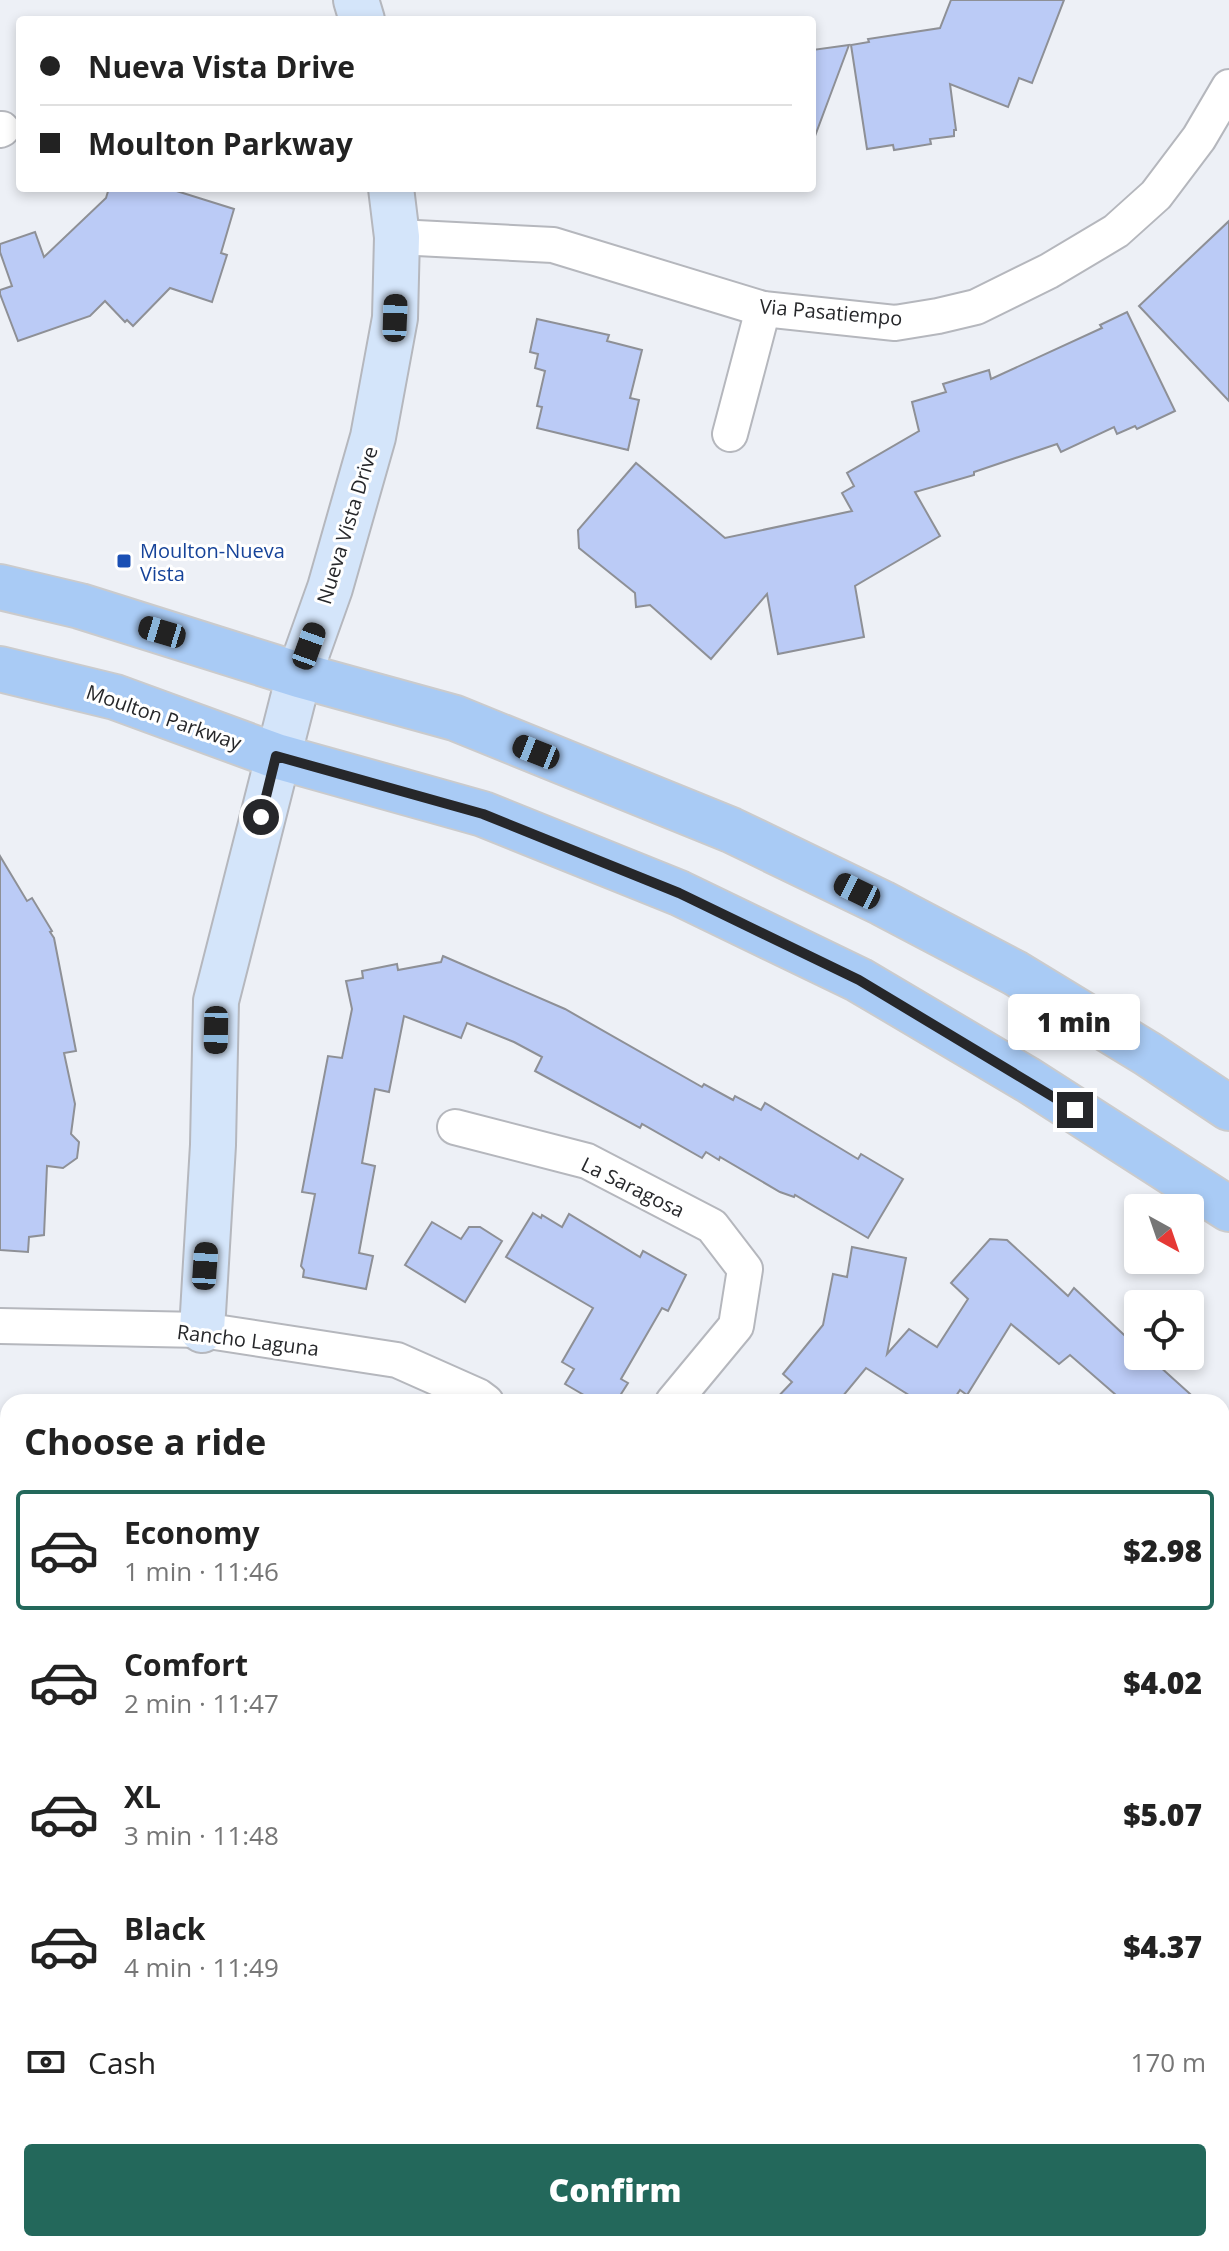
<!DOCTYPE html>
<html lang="en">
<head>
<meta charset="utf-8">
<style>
  body { margin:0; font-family:"Open Sans",sans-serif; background:#f6f6f6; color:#222; height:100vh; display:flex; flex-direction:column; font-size:30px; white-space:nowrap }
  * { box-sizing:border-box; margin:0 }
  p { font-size:26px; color:#767676 }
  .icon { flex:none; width:44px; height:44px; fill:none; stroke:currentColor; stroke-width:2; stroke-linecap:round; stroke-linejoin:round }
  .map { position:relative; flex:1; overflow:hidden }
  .panel { position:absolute; left:0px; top:1394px; width:1230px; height:858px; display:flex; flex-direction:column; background:#fff; border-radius:24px 24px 0 0; box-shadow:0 4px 12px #0003 }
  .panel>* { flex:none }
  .guide { position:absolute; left:16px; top:16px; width:800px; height:176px; border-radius:8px; box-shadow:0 4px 12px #0003; display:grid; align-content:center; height:176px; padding:0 24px; background:#fff }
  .needle { width:52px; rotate:140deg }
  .fabs { position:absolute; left:1124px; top:1194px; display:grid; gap:16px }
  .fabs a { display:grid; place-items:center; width:80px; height:80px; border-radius:8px; background:#fff; box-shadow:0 4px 12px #0003; font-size:40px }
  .end { position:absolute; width:36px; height:36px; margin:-18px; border:10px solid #26272a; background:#fff; box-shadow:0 0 0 4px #fff }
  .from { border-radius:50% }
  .bubble { position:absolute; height:56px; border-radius:8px; background:#fff; box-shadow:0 4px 12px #0003; font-size:26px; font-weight:800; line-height:56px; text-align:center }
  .car { position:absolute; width:24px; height:48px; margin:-24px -12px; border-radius:10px; box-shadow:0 0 6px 2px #0007; background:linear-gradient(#222 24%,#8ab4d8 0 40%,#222 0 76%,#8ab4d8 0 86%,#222 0) }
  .guide b { display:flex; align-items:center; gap:28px; height:76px; font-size:30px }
  .guide b+b { border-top:2px solid #e0e0e0 }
  .guide i { width:20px; height:20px; background:#222 }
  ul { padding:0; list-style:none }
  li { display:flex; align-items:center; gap:24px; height:120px; margin:0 16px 12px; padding:0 8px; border:4px solid transparent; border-radius:8px }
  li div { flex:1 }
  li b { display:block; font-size:30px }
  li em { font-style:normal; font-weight:800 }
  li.on { border-color:#23685b }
  li>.icon { width:72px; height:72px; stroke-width:1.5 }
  h2 { padding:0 24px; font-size:36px; line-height:96px }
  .pay { display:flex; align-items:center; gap:20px; height:88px; padding:0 24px; font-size:30px }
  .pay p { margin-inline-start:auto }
  .button { display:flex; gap:16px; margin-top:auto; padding:16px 24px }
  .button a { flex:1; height:92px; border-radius:8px; background:#23685b; color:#fff; font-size:32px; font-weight:800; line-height:92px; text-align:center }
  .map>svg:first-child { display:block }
  .building { fill:#bbcbf6; stroke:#8e9096; stroke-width:2 }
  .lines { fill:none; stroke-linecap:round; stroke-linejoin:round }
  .street-casing { stroke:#b5b7bd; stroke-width:38 }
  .secondary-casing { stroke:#b5b7bd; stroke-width:48 }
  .primary-casing { stroke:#cbcbcc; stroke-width:48 }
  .street { stroke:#fff; stroke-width:34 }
  .secondary { stroke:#d4e5fa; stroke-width:44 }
  .primary { stroke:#a9cbf5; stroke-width:44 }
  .route { stroke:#26272a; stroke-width:10 }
  .transit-dot { fill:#1a4fb4; stroke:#fff; stroke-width:3 }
  .labels { text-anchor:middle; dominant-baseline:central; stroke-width:6; stroke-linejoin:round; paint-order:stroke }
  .street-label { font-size:20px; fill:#26272a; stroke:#fff }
  .transit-label { font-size:20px; fill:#164399; stroke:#fff; text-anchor:start }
</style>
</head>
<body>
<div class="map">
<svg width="1229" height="2251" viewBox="0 0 1229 2251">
  <rect width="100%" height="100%" fill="#edf0f6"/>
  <!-- building -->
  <g class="building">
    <polygon points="951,0 1064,0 1032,83 1019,78 1008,107 950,84 956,130 954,130 954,136 930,139 931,144 894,150 893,145 867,149 851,45 869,42 868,39 940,28"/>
    <polygon points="849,45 815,136 812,135 812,50"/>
    <polygon points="109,188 167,188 234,209 221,253 227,255 212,302 170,288 133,326 127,320 125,322 105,301 90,316 18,341 0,294 0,290 12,286 0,252 0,244 35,232 44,257 106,198"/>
    <polygon points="1229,221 1229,401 1139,306"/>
    <polygon points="1127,312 1175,411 1137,429 1135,426 1117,434 1114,427 1061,452 1057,444 974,472 974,475 915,492 940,536 855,586 864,637 778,654 767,594 711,659 650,605 636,607 635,593 579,548 578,530 636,463 725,538 852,511 842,493 854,486 847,473 919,431 912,402 946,392 943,384 989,370 991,379 1102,328 1100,325"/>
    <polygon points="537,319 609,335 607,341 642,350 630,398 639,400 628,450 537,428 542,407 537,406 545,371 535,368 538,354 530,352"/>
    <polygon points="0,856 27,901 32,898 52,931 50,932 54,938 76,1051 64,1053 75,1104 71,1134 79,1142 77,1158 63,1168 47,1166 44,1235 29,1237 28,1252 0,1250"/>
    <polygon points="443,956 565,1009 702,1087 704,1084 733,1100 735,1096 761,1110 765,1103 858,1159 861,1154 903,1179 868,1238 795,1195 794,1197 780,1192 720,1157 719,1160 706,1152 702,1158 642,1124 640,1128 535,1071 542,1057 514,1042 467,1023 461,1038 404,1016 389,1092 375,1089 362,1163 375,1166 359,1253 373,1256 366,1289 303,1277 304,1270 301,1266 315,1194 302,1192 328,1056 342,1058 352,1009 346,981 363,978 362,971 397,964 398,970 441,962"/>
    <polygon points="533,1213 541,1218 542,1215 562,1227 569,1214 640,1257 643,1251 686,1275 668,1311 662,1308 621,1379 628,1383 616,1402 596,1402 565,1384 574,1369 562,1362 593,1308 506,1257"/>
    <polygon points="432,1222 461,1239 469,1227 480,1227 502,1241 465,1302 405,1265"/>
    <polygon points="990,1239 1007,1240 1068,1296 1074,1288 1138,1348 1138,1356 1148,1356 1199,1402 1124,1402 1070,1355 1059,1364 1011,1324 967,1395 960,1390 952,1402 920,1402 866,1368 838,1402 773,1402 792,1382 783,1374 823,1325 833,1274 847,1277 852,1247 906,1258 887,1354 909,1329 937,1347 968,1299 951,1283"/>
  </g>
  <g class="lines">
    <defs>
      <g id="street">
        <polyline points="0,130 2,129"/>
        <polyline points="397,237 553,245 763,309 895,323 938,316 976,307 1049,271 1116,231 1156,195 1199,138 1229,87"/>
        <polyline points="730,434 763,309"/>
        <polyline points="455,1127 587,1161 712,1226 745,1269 736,1326 673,1402"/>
        <polyline points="0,1326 202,1330 397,1360 478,1396 486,1402"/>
        <polyline points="1222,1697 1229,1692"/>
        <polyline points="0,1936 8,1949"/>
        <polyline points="1222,2066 1229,2065"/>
        <polyline points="142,2244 142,2251"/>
        <polyline points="661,2244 664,2251"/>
        <polyline points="998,2251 1006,2244"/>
      </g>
      <g id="secondary">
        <polyline points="356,0 362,20"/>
        <polyline points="202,1330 213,1145 216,1001 299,675 330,588 373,437 395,318 397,237 391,188"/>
      </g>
      <g id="primary">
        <polyline points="0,587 80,606 299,675 455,718 731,830 882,903 1015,973 1148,1054 1229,1108"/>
        <polyline points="0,669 115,697 276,756 483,814 679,893 859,980 1028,1080 1229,1209"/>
      </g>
    </defs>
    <!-- street casing -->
    <use href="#street" class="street-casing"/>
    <!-- secondary casing -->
    <use href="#secondary" class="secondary-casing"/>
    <!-- primary casing -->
    <use href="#primary" class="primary-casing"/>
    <!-- street -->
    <use href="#street" class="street"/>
    <!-- secondary -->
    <use href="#secondary" class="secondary"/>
    <!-- primary -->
    <use href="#primary" class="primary"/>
  </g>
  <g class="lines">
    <!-- route -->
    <polyline class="route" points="261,817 276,756 483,814 679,893 859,980 1075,1110"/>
  </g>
  <!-- markers -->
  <rect class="transit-dot" x="116" y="553" width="16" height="16" rx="4"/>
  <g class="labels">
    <!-- street labels -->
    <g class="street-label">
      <text transform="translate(831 312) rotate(5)">Via Pasatiempo</text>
      <text transform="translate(347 525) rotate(-73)">Nueva Vista Drive</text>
      <text transform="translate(164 717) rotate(19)">Moulton Parkway</text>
      <text transform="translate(633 1187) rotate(26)">La Saragosa</text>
      <text transform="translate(248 1340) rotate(7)">Rancho Laguna</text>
    </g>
    <!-- transit labels -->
    <g class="transit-label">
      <text x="140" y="550">Moulton-Nueva<tspan x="140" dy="23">Vista</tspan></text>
    </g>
  </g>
</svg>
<div class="fabs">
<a><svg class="needle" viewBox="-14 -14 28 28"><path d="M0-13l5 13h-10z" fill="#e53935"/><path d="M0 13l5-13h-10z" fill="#767676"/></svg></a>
<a><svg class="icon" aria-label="locate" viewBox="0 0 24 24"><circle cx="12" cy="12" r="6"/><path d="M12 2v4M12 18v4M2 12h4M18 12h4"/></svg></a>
</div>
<i class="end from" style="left:261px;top:817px"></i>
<i class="end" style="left:1075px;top:1110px"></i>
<div class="bubble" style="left:1008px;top:994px;width:132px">1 min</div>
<i class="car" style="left:395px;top:318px;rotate:2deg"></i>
<i class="car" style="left:162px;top:632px;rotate:287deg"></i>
<i class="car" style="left:309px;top:646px;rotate:20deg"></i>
<i class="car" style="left:536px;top:752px;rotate:292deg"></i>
<i class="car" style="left:857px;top:891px;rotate:296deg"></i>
<i class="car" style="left:216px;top:1030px;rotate:181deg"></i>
<i class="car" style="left:205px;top:1266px;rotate:4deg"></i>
<div class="guide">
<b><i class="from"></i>Nueva Vista Drive</b>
<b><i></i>Moulton Parkway</b>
</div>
<section class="panel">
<h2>Choose a ride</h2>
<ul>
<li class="on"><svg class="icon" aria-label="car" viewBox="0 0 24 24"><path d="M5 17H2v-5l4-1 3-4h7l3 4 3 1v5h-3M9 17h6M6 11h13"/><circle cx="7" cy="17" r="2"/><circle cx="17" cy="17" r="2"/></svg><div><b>Economy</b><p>1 min · 11:46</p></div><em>$2.98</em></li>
<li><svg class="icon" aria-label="car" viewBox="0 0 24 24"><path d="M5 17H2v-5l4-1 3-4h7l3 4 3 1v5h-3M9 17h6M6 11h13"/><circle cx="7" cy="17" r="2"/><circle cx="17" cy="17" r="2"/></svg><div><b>Comfort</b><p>2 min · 11:47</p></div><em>$4.02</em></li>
<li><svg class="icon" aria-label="car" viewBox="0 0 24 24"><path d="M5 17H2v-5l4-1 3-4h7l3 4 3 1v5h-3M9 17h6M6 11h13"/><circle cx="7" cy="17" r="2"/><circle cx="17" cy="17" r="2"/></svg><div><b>XL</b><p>3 min · 11:48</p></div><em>$5.07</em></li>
<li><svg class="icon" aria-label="car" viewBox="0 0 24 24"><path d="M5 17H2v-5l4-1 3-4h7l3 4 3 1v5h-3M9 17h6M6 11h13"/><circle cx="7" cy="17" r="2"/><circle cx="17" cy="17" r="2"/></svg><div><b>Black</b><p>4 min · 11:49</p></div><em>$4.37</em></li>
</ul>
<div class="pay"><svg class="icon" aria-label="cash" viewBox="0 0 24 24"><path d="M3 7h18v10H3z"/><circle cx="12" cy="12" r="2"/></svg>Cash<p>170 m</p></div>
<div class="button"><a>Confirm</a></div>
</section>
</div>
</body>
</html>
